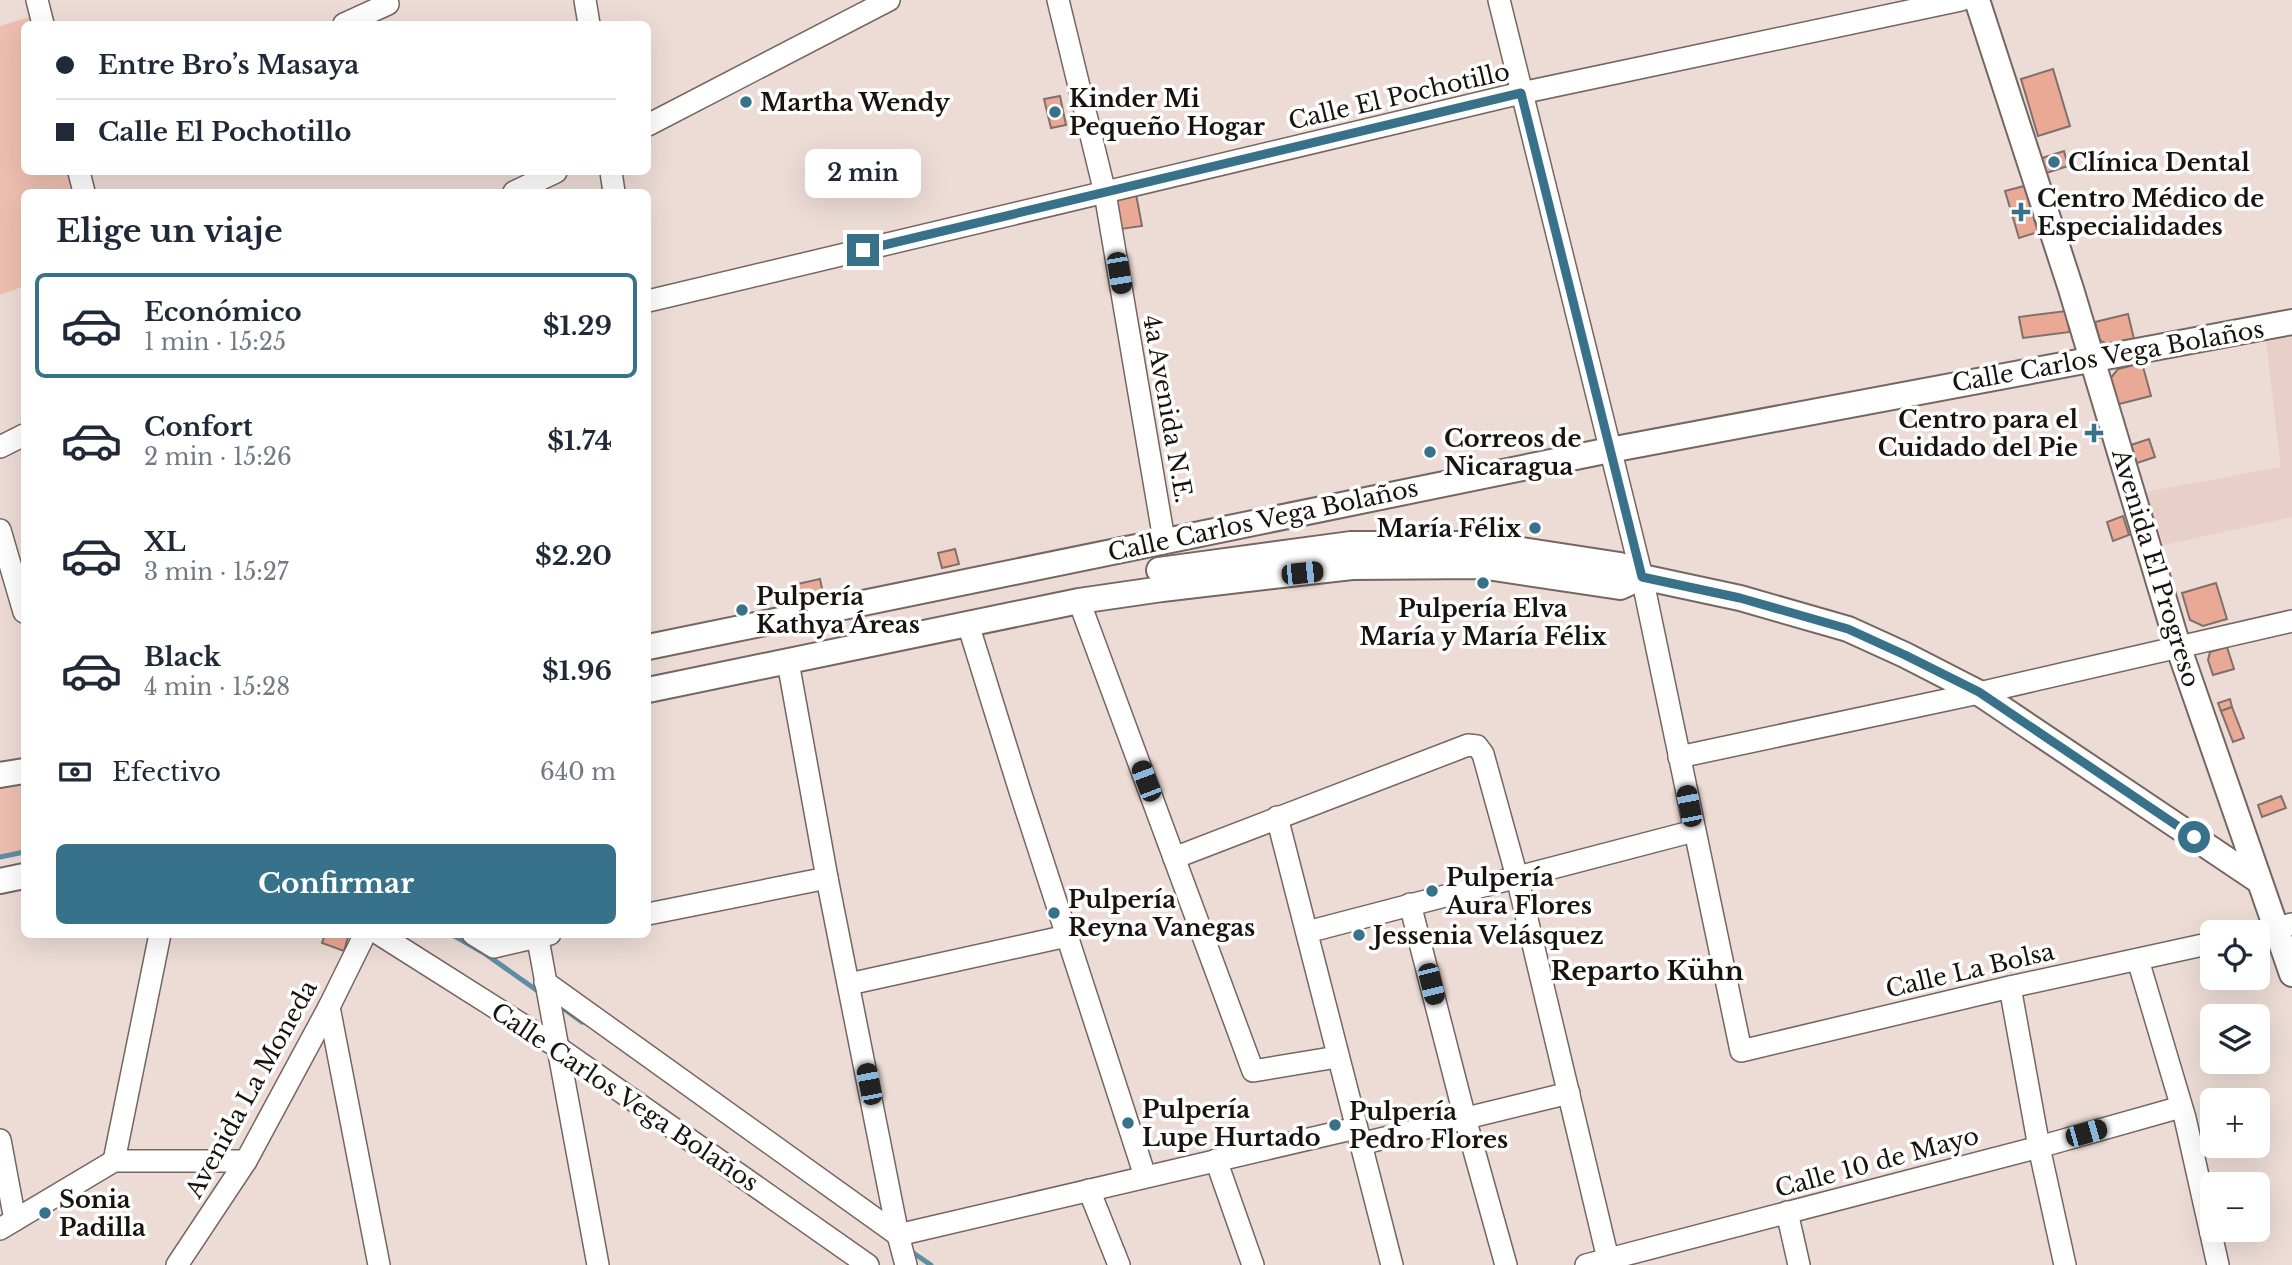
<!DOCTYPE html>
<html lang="es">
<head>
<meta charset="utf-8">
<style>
  body { margin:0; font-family:"Libre Baskerville",serif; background:#f6f6f7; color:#1f2937; height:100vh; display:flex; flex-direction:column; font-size:26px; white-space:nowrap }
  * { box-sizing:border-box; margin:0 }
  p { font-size:23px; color:#747a83 }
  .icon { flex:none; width:38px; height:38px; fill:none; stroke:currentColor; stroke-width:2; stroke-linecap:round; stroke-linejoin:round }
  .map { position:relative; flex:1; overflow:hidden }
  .sheet { position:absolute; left:21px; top:189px; width:630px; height:749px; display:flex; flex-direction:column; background:#fff; border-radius:10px; box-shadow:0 7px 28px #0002 }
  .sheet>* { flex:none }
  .hud { position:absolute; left:21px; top:21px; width:630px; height:154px; border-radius:10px; box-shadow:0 7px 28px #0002; display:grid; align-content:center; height:154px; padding:0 35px; background:#fff }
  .controls { position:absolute; left:2200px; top:920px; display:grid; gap:14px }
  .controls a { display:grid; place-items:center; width:70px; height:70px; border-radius:10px; background:#fff; box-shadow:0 7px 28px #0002; font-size:35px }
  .end { position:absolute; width:32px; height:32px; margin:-16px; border:9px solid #37718a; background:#fff; box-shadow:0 0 0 4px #fff }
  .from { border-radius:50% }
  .bubble { position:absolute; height:49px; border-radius:10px; background:#fff; box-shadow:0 7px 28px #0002; font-size:23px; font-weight:700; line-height:49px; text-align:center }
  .car { position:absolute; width:21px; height:42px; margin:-21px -10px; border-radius:9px; box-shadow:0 0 5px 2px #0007; background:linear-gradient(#222 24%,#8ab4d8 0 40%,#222 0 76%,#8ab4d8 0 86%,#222 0) }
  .hud b { display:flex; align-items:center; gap:24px; height:66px; font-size:26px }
  .hud b+b { border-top:2px solid #e0e1e3 }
  .hud i { width:18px; height:18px; background:#1f2937 }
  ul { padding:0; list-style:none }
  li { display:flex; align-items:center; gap:21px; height:105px; margin:0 14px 10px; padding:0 21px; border:4px solid transparent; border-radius:10px }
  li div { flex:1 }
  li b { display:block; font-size:26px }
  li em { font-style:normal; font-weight:700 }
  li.on { border-color:#37718a }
  li>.icon { width:63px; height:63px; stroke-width:1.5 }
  h2 { padding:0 35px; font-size:32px; line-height:84px }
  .pay { display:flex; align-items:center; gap:18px; height:77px; padding:0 35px; font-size:26px }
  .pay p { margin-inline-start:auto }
  .primary-button { display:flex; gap:14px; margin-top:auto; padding:14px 35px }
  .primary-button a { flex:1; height:80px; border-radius:10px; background:#37718a; color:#fff; font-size:28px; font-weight:700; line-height:80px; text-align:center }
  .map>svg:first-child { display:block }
  .built { fill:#e8cfc7 }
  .green { fill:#edbfb0 }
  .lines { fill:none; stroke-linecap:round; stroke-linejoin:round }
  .stream { stroke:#5f8ea3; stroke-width:5 }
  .building { fill:#eaa994; stroke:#7f706b; stroke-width:2 }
  .minor-casing { stroke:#756661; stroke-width:24 }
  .tertiary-casing { stroke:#756661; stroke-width:28 }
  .minor { stroke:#fff; stroke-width:21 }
  .tertiary { stroke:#fff; stroke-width:24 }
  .route { stroke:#37718a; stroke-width:9 }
  .poi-dot { fill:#37718a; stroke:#fff; stroke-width:2.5 }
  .labels { text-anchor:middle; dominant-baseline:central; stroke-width:7; stroke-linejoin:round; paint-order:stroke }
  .street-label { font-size:24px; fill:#181311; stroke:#fff }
  .poi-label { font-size:24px; font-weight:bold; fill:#181311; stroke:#fff; text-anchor:start }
  .neighbourhood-label { font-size:26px; font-weight:bold; fill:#181311; stroke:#fff }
</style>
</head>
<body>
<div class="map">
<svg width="2292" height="1265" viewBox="0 0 2292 1265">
  <rect width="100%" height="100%" fill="#eddcd6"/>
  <!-- built -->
  <polygon class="built" points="2292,337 2292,517 2164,545 2145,492 2281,467 2266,342"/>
  <!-- green -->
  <g class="green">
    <polygon points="40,14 43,24 24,24 24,172 80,172 85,192 24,192 24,286 0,295 0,26"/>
    <polygon points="24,771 24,852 0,857 0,775"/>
  </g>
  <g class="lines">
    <!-- stream -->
    <g class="stream">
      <polyline points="0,857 24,852"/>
      <polyline points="451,934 484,953 542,994"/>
      <polyline points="556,1003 582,1022"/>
      <polyline points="909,1250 931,1265"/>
    </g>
  </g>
  <!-- building -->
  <g class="building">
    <polygon points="2053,69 2070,126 2038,136 2021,79"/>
    <polygon points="1060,96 1066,125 1051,128 1044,99"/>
    <polygon points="2064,151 2068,166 2043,174 2039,159"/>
    <polygon points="2024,186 2038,232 2019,238 2005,191"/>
    <polygon points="1136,194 1142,226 1121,229 1115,198"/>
    <polygon points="2066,311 2070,332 2023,338 2019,317"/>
    <polygon points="2128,314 2134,339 2108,345 2100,340 2095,322"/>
    <polygon points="2142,363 2151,396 2115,405 2109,380 2118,369"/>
    <polygon points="2097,427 2101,437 2091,440 2088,430"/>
    <polygon points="2149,439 2155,457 2137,463 2131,445"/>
    <polygon points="2123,516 2129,535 2113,541 2107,522"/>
    <polygon points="955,549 959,564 942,568 938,553"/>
    <polygon points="820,579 824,598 797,604 793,585"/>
    <polygon points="2216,583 2227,619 2203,626 2190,620 2182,593"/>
    <polygon points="2227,647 2234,669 2213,675 2208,660 2210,652"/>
    <polygon points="2230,699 2232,707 2221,711 2218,703"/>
    <polygon points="2232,707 2244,738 2233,742 2221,711"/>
    <polygon points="2281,796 2286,808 2262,817 2258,805"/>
    <polygon points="325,934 349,934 344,951 322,943"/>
  </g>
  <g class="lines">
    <defs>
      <g id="minor">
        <polyline points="37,0 43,24"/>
        <polyline points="585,0 589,24"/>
        <polyline points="1058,0 1105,193 1164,540"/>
        <polyline points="1499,0 1642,577 1741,1051 2010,987 2212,943"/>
        <polyline points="344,24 388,4 387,0"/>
        <polyline points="648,125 889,0"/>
        <polyline points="79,172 84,192"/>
        <polyline points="611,172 614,192"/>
        <polyline points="514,192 556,172"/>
        <polyline points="648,301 1521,93 1961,0"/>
        <polyline points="0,447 24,435"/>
        <polyline points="0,530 24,612"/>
        <polyline points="1079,601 1253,1071 1337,1057"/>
        <polyline points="968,624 1019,788 1145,1176"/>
        <polyline points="788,662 827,878 898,1235 906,1265"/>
        <polyline points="1679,757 1979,693 2292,621"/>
        <polyline points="1277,817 1392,1265"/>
        <polyline points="1174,858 1468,745 1477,746 1483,754 1517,877 1608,1259"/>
        <polyline points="1410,904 1465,1118 1506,1265"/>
        <polyline points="648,914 827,878"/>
        <polyline points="1307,932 1694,831"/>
        <polyline points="2254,933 2292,924"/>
        <polyline points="379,934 556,1046 868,1265"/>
        <polyline points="473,934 494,947 550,934"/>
        <polyline points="537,934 598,1265"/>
        <polyline points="2138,960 2185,1118 2218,1265"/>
        <polyline points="545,982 898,1235 1356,1128"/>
        <polyline points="849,984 1067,936"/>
        <polyline points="2010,987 2039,1147 2065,1265"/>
        <polyline points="329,1007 379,1265"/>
        <polyline points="0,1140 15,1220"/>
        <polyline points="1360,1144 1569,1093"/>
        <polyline points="1216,1160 1253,1265"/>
        <polyline points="114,1161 160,934"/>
        <polyline points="1089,1190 1119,1265"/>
        <polyline points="1787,1212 1799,1265"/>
        <polyline points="0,1229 114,1161 246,1161"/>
        <polyline points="177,1265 246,1161 329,1007 365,934"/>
        <polyline points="1586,1265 2039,1147 2181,1107"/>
      </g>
      <g id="tertiary">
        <polyline points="1977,0 2071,289 2178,646 2292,974"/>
        <polyline points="1159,570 1351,544 1481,544 1620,565 1642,577 1740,598 1848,629 1905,655 1979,693 2259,881"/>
        <polyline points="648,647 1610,450 2292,322"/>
        <polyline points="648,690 1079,601 1162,589 1352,567 1480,566 1620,587 1642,577"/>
        <polyline points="0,775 24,771"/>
        <polyline points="0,881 24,876"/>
      </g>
    </defs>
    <!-- minor casing -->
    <use href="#minor" class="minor-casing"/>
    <!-- tertiary casing -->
    <use href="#tertiary" class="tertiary-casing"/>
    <!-- minor -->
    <use href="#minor" class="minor"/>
    <!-- tertiary -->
    <use href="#tertiary" class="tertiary"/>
  </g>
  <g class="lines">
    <!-- route -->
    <polyline class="route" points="863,250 1521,93 1642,577 1740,598 1848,629 1905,655 1979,692 2194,837"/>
  </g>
  <!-- markers -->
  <g class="poi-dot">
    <circle cx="746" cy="102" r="7"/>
    <circle cx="1055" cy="112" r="7"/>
    <circle cx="2054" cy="162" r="7"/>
    <path d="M2017.5 201.5h7v7h7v7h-7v7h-7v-7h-7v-7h7z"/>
    <path d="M2090.5 422.5h7v7h7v7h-7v7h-7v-7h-7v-7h7z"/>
    <circle cx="1430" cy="452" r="7"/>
    <circle cx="1535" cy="528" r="7"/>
    <circle cx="1483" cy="583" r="7"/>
    <circle cx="742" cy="610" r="7"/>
    <circle cx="1432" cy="891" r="7"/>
    <circle cx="1054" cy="913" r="7"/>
    <circle cx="1359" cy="935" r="7"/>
    <circle cx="1128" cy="1123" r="7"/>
    <circle cx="1335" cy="1125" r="7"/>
    <circle cx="45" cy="1213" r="7"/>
  </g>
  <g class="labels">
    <!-- street labels -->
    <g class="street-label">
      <text transform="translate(1399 96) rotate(-13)">Calle El Pochotillo</text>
      <text transform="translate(2108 356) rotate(-10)">Calle Carlos Vega Bolaños</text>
      <text transform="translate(1168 409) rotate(80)">4a Avenida N.E.</text>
      <text transform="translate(1263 520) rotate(-12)">Calle Carlos Vega Bolaños</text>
      <text transform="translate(2156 568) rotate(73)">Avenida El Progreso</text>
      <text transform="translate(1970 970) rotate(-13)">Calle La Bolsa</text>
      <text transform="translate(251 1089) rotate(-61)">Avenida La Moneda</text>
      <text transform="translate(625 1097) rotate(34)">Calle Carlos Vega Bolaños</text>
      <text transform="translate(1877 1162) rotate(-15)">Calle 10 de Mayo</text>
    </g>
    <!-- poi labels -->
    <g class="poi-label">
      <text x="1069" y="98">Kinder Mi<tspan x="1069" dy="28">Pequeño Hogar</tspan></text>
      <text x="760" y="102">Martha Wendy</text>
      <text x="2068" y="162">Clínica Dental</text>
      <text x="2037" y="198">Centro Médico de<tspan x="2037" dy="28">Especialidades</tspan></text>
      <text x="2078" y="419" text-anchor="end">Centro para el<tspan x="2078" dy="28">Cuidado del Pie</tspan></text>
      <text x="1444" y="438">Correos de<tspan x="1444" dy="28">Nicaragua</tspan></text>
      <text x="1521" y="528" text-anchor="end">María Félix</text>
      <text x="756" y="596">Pulpería<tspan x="756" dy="28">Kathya Áreas</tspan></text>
      <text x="1483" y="608" text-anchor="middle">Pulpería Elva<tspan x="1483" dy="28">María y María Félix</tspan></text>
      <text x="1446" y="877">Pulpería<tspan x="1446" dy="28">Aura Flores</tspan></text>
      <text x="1068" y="899">Pulpería<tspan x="1068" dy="28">Reyna Vanegas</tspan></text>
      <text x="1373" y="935">Jessenia Velásquez</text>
      <text x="1142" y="1109">Pulpería<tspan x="1142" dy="28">Lupe Hurtado</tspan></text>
      <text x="1349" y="1111">Pulpería<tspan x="1349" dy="28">Pedro Flores</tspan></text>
      <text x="59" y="1199">Sonia<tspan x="59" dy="28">Padilla</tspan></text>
    </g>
    <!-- neighbourhood labels -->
    <g class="neighbourhood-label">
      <text x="1647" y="971">Reparto Kühn</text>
    </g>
  </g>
</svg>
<div class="controls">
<a><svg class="icon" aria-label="locate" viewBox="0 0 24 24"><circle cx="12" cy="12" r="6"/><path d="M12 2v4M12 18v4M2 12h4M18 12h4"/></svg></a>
<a><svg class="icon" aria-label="layers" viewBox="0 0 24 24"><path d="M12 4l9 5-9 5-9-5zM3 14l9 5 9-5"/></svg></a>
<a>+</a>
<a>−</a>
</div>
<i class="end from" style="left:2194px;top:837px"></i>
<i class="end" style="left:863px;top:250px"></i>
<div class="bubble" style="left:805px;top:149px;width:116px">2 min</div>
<i class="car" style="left:1119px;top:273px;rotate:170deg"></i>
<i class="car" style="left:1302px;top:573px;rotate:84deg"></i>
<i class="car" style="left:1146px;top:781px;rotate:339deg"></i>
<i class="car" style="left:1689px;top:806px;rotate:349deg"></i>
<i class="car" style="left:1431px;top:984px;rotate:166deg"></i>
<i class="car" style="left:869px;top:1084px;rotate:349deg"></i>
<i class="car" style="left:2086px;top:1133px;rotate:74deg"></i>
<div class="hud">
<b><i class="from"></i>Entre Bro’s Masaya</b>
<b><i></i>Calle El Pochotillo</b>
</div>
<section class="sheet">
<h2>Elige un viaje</h2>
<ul>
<li class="on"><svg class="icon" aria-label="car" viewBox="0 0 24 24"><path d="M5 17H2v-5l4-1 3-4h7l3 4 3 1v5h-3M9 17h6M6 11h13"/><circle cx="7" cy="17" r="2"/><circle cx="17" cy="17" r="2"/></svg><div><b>Económico</b><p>1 min · 15:25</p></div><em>$1.29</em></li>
<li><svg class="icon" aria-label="car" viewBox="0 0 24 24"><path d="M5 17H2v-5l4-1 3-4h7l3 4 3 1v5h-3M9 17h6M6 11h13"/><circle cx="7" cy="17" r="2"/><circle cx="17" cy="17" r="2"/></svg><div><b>Confort</b><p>2 min · 15:26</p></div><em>$1.74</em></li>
<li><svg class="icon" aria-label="car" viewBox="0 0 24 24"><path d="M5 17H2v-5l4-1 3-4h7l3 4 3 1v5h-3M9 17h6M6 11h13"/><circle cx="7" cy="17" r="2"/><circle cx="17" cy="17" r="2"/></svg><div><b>XL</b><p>3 min · 15:27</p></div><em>$2.20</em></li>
<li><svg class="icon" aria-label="car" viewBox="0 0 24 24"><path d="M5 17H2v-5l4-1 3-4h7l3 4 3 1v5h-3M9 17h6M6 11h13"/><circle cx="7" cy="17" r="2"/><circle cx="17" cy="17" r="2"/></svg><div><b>Black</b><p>4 min · 15:28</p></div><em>$1.96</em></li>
</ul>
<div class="pay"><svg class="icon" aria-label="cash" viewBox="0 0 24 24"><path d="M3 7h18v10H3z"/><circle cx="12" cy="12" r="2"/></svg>Efectivo<p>640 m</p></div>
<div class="primary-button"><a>Confirmar</a></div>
</section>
</div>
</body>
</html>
